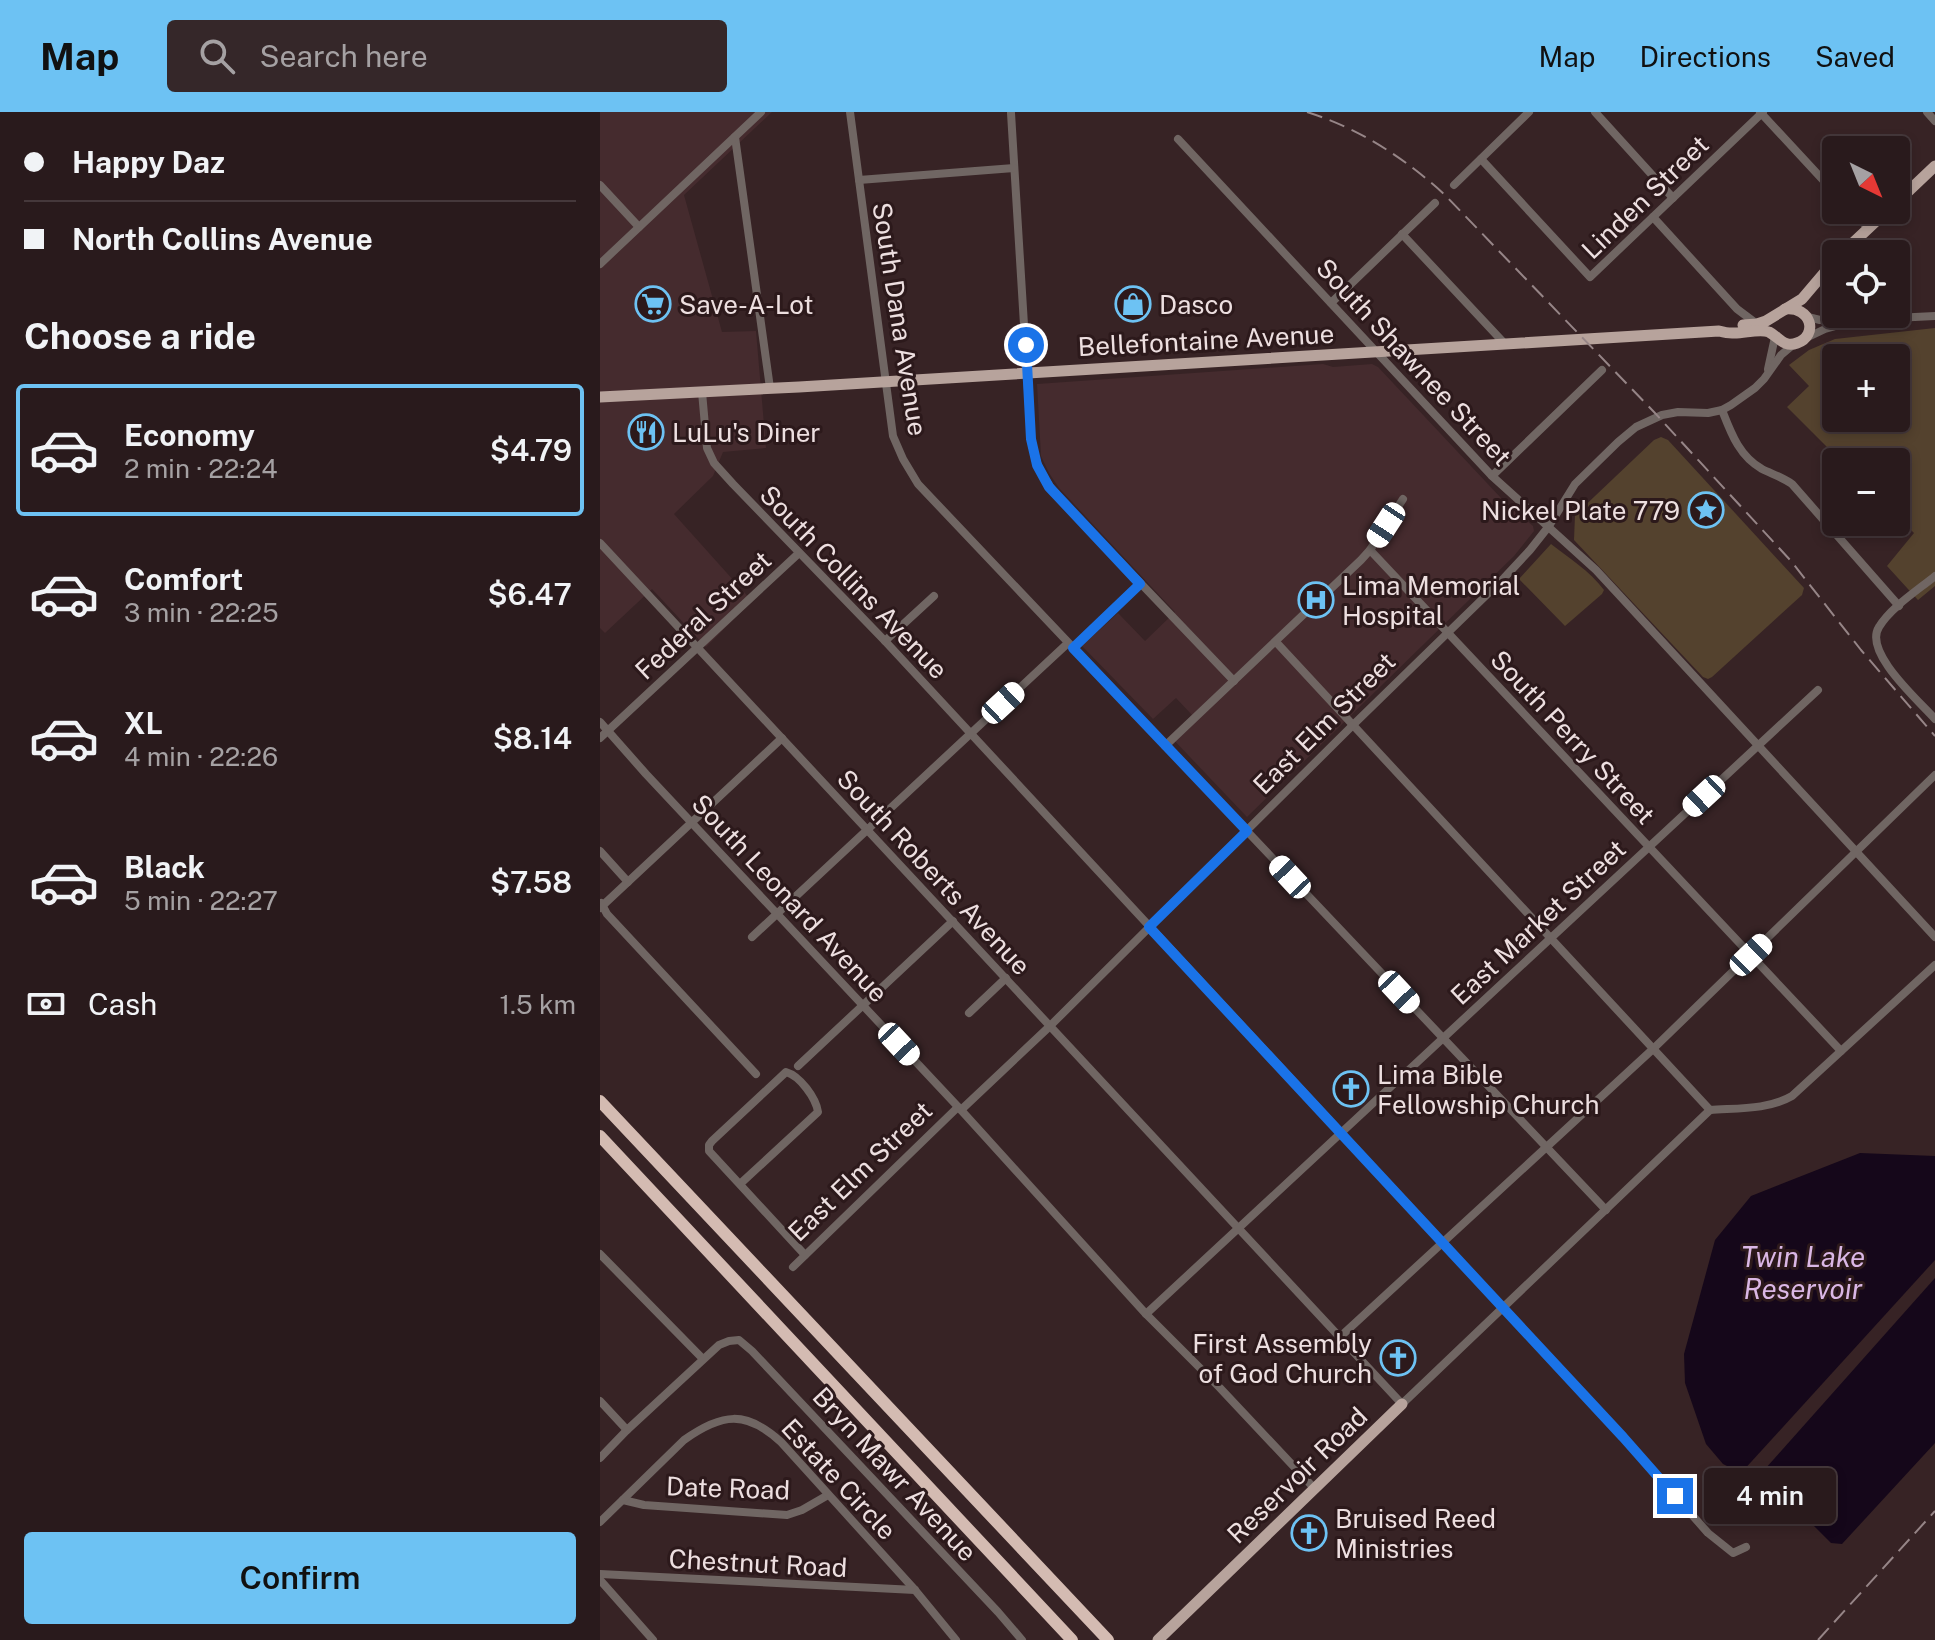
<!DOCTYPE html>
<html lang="en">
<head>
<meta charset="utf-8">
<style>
  body { margin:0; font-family:"Public Sans",sans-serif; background:#352729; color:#f1f3f6; height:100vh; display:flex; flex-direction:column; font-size:30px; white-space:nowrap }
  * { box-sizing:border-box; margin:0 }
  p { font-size:26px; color:#a5a1a3 }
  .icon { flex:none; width:44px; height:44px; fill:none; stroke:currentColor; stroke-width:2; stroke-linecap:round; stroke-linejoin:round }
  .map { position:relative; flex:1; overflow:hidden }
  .sheet { display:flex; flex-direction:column; background:#291a1c; width:600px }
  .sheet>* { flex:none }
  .hud { display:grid; align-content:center; height:176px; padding:0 24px; background:#291a1c }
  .needle { width:52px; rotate:137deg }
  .tools { position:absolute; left:1222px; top:24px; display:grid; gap:16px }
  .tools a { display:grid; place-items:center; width:88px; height:88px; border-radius:8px; background:#291a1c; box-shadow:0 4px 12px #0003,0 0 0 2px #45383b; font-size:40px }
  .end { position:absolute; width:36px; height:36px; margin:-18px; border:10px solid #1a73e8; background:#fff; box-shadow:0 0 0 4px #fff }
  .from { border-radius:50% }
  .bubble { position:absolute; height:56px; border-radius:8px; background:#291a1c; box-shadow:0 4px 12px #0003,0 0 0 2px #45383b; font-size:26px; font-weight:600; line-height:56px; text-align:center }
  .car { position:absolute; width:24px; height:48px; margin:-24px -12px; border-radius:10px; box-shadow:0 0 6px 2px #0007; background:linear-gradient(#fff 24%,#345 0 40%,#fff 0 76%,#345 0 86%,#fff 0) }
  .hud b { display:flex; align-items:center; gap:28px; height:76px; font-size:30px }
  .hud b+b { border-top:2px solid #45383b }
  .hud i { width:20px; height:20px; background:#f1f3f6 }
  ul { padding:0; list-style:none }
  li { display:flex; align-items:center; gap:24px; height:132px; margin:0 16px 12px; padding:0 8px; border:4px solid transparent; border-radius:8px }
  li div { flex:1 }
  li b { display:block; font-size:30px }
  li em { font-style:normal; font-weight:600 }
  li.active { border-color:#6dc2f3 }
  li>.icon { width:72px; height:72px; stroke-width:1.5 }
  h2 { padding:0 24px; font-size:36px; line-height:96px }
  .pay { display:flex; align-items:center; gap:20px; height:88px; padding:0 24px; font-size:30px }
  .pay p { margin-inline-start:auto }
  .cta { display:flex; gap:16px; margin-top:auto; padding:16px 24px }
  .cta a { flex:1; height:92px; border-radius:8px; background:#6dc2f3; color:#111; font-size:32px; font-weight:600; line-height:92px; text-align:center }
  header { display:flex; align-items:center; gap:48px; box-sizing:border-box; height:112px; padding:0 40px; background:#6dc2f3; color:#111 }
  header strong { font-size:38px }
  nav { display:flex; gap:44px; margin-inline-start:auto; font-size:28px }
  .search { width:560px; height:72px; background:#352729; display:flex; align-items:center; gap:20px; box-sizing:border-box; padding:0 28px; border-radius:8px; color:#a5a1a3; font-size:30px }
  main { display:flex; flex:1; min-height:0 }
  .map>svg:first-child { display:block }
  .built { fill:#452b2e }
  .green { fill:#54422e; fill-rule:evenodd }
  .water { fill:#15071a }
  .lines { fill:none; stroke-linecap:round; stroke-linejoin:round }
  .minor { stroke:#706663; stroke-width:8 }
  .major { stroke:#b7a39c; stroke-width:11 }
  .highway { stroke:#d4bbb2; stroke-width:12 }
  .rail { stroke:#968587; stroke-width:2; stroke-dasharray:16 8; stroke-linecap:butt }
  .route { stroke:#1a73e8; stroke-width:10 }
  .labels { text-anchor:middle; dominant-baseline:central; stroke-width:6; stroke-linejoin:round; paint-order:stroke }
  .street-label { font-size:26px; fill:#eddfe0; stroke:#2c191b }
  .poi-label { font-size:26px; fill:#eddfe0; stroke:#2c191b; text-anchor:start }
  .water-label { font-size:28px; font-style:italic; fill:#dab7e5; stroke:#2c191b }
</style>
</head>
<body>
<header>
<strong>Map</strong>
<div class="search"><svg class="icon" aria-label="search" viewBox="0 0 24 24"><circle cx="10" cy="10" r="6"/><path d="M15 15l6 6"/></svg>Search here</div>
<nav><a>Map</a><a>Directions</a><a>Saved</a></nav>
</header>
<main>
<section class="sheet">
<div class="hud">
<b><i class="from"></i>Happy Daz</b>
<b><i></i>North Collins Avenue</b>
</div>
<h2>Choose a ride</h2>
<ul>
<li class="active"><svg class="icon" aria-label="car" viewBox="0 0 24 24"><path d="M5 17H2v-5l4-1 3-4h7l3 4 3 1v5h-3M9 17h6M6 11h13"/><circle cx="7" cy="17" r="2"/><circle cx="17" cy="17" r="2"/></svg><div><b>Economy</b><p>2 min · 22:24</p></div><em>$4.79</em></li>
<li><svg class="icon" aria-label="car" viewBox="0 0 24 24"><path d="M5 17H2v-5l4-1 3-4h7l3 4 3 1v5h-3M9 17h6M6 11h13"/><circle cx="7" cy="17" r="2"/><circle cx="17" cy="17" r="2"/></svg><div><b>Comfort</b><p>3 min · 22:25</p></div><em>$6.47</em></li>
<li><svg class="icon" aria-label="car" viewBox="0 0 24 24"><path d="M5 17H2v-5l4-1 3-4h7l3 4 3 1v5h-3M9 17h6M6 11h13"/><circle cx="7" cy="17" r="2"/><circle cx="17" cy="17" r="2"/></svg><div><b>XL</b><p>4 min · 22:26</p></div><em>$8.14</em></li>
<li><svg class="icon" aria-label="car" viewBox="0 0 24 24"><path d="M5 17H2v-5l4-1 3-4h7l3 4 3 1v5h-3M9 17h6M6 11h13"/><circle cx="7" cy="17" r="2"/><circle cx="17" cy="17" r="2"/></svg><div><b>Black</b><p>5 min · 22:27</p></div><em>$7.58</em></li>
</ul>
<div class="pay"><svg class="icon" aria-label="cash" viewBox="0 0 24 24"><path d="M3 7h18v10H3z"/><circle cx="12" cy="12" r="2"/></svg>Cash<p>1.5 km</p></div>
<div class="cta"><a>Confirm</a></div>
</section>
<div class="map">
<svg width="1335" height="1528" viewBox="0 0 1335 1528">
  <rect width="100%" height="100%" fill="#372325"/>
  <!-- built -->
  <g class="built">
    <polygon points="0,0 172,0 84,83 122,220 156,219 166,336 123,340 113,364 74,402 152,489 106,535 52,477 5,521 0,516"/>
    <polygon points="723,252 733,255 772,252 778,255 901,386 933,414 934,419 914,444 647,705 570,624 592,603 576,586 553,607 482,534 518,501 545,529 575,500 459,376 449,361 441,344 437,272"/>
  </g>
  <!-- green -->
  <g class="green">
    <path d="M1335,216V474L1318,488L1287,454L1314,421L1296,403V350H1242L1187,295L1209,274L1189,253L1209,238L1235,227ZM1236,246H1296V306H1236Z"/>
    <polygon points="1061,325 1068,328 1204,476 1202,483 1112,565 1108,567 1103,565 974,428 975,403 1054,328"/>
    <path d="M951,432C969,446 990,459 1004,478L1002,482L965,514L919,467Z"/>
  </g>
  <!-- water -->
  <g class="water">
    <polygon points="1260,1041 1335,1044 1335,1148 1141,1361 1123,1352 1106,1332 1085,1271 1084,1242 1115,1128 1151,1084"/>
    <polygon points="1335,1166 1335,1331 1242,1432 1231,1431 1165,1365 1165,1357"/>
  </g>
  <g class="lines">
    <!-- minor -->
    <g class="minor">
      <polyline points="250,0 293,324 303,347 318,372 1006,1098"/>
      <polyline points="995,0 1073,86"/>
      <polyline points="1160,0 1236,82"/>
      <polyline points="1327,0 1335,9"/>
      <path d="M411,1L431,327C435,353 445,371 463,390L634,569"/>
      <polyline points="135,25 170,276"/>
      <polyline points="578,27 892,364 996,458 1335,825"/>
      <polyline points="881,47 990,165 1163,0"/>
      <polyline points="259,68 414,56"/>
      <polyline points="0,73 39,115"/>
      <polyline points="854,73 929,0"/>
      <polyline points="1251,98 1269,117"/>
      <polyline points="1053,105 1137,197 1157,212"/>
      <polyline points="802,122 905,232"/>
      <polyline points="0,152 161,0"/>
      <polyline points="731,191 835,91"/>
      <polyline points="1208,205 1220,208 1239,206 1254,208 1335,204"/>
      <polyline points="1206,226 1225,217 1250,210"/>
      <polyline points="1168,257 1175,225"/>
      <polyline points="102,280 107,336 114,351 133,372 285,529 1023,1325 1108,1421 1133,1441 1146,1435"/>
      <path d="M1122,298C1131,321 1139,344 1162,357C1172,362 1182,365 1192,372L1299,494"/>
      <polyline points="892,364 1002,258"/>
      <polyline points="0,431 802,1292 1110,998"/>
      <polyline points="770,438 1241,939"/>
      <path d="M1335,464C1318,478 1290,496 1279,515C1263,540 1318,588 1335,607"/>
      <polyline points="285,529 334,484"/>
      <polyline points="676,530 1110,998"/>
      <polyline points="473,536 540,472"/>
      <polyline points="0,610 46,662 361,998 546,1202 620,1276 714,1376"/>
      <polyline points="0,626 199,441"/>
      <polyline points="565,634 761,448 770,438 803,387"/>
      <polyline points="0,739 28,770"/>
      <polyline points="1,791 7,802 156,962"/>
      <polyline points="0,796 182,626"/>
      <polyline points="152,825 468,531"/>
      <polyline points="369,901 406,866"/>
      <polyline points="198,954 353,809"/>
      <polyline points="361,998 450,914 753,613 904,466 930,438 949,414 975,372 1018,330 1036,315 1062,303 1078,300 1108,301 1122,298 1131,293 1155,276 1164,267 1181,243 1194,232"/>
      <path d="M1110,998C1137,996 1168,998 1192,984L1335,853"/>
      <path d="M140,1072L218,1000C216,986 200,964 186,960L112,1029L109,1033V1039L205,1143"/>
      <polyline points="0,1142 103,1247"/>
      <polyline points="193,1155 358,995"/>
      <polyline points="546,1202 1218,578"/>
      <polyline points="740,1225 1053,937 1335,663"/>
      <polyline points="0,1289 27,1318"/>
      <polyline points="0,1346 27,1318 119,1233 129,1229 139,1228 152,1239 398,1500 422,1528"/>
      <polyline points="23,1388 44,1393 187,1403 202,1398 228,1383"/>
      <path d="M0,1410L84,1328C122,1301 146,1298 181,1330L315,1478L356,1528"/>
      <polyline points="0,1462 315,1478"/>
      <polyline points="0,1468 53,1528"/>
    </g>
    <!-- major -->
    <g class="major">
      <polyline points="1296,91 1335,54"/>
      <polyline points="1241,142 1288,98"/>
      <polyline points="1143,213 1157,212 1166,209 1202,187 1236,147"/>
      <path d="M0,285L199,275L1119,219C1123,220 1128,221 1132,221C1143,222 1159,216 1169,220C1179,225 1184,236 1197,231C1219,223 1211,194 1185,197"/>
      <polyline points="558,1528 802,1292"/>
    </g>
    <!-- highway -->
    <g class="highway">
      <polyline points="0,989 508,1528"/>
      <polyline points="0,1024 472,1528"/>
    </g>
    <!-- rail -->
    <g class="rail">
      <path d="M707,0C760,17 803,45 844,82L1054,300L1191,449L1261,538L1335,624"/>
      <polyline points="1218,1528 1335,1399"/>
    </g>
  </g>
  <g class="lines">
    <!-- route -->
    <polyline class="route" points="426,233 431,327 437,353 449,375 540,472 473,536 647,719 549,815 1023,1325 1075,1384"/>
  </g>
  <!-- icons -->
  <defs>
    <symbol id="supermarket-ring" viewBox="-11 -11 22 22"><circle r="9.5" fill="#2c191b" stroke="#6dc2f3" stroke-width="1.5"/><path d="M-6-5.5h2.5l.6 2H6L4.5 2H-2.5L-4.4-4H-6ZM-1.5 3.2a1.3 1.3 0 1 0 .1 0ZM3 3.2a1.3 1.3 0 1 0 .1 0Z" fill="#6dc2f3"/></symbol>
    <symbol id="shop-ring" viewBox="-11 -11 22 22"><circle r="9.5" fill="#2c191b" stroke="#6dc2f3" stroke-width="1.5"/><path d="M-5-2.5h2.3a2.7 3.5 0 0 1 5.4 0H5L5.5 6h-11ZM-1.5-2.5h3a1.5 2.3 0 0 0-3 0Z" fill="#6dc2f3"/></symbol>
    <symbol id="restaurant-ring" viewBox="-11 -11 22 22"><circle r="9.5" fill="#2c191b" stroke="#6dc2f3" stroke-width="1.5"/><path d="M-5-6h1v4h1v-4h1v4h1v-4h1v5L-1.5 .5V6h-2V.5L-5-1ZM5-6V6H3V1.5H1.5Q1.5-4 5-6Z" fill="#6dc2f3"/></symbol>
    <symbol id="sight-ring" viewBox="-11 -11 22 22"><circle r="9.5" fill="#2c191b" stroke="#6dc2f3" stroke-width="1.5"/><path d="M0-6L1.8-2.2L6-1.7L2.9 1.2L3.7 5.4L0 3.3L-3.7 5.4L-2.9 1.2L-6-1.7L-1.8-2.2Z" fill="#6dc2f3"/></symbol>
    <symbol id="hospital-ring" viewBox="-11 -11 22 22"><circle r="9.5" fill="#2c191b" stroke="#6dc2f3" stroke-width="1.5"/><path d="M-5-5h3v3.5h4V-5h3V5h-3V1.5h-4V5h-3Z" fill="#6dc2f3"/></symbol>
    <symbol id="church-ring" viewBox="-11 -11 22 22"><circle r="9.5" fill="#2c191b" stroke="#6dc2f3" stroke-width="1.5"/><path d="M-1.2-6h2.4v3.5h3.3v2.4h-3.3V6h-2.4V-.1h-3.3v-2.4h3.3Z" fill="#6dc2f3"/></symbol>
  </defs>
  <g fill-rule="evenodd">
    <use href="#supermarket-ring" x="33" y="172" width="40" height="40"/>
    <use href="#shop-ring" x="513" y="172" width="40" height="40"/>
    <use href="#restaurant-ring" x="26" y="300" width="40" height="40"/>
    <use href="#sight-ring" x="1086" y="378" width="40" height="40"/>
    <use href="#hospital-ring" x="696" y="468" width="40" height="40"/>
    <use href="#church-ring" x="731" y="957" width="40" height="40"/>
    <use href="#church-ring" x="778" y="1226" width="40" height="40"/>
    <use href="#church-ring" x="689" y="1401" width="40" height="40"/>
  </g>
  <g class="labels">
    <!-- street labels -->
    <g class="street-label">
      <text transform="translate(1045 85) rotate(-44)">Linden Street</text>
      <text transform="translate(300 207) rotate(81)">South Dana Avenue</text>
      <text transform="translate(606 228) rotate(-3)">Bellefontaine Avenue</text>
      <text transform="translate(814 250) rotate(47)">South Shawnee Street</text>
      <text transform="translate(254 470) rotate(46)">South Collins Avenue</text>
      <text transform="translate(103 503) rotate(-43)">Federal Street</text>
      <text transform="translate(724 611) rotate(-45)">East Elm Street</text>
      <text transform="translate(973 625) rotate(47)">South Perry Street</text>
      <text transform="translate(334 760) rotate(47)">South Roberts Avenue</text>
      <text transform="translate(190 786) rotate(47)">South Leonard Avenue</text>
      <text transform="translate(938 810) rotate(-43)">East Market Street</text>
      <text transform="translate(260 1059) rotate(-44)">East Elm Street</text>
      <text transform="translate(295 1362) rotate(47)">Bryn Mawr Avenue</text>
      <text transform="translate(697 1363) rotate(-44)">Reservoir Road</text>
      <text transform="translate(239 1367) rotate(47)">Estate Circle</text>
      <text transform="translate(128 1376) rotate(2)">Date Road</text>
      <text transform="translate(158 1451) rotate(3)">Chestnut Road</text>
    </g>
    <!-- poi labels -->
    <g class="poi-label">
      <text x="79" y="192">Save-A-Lot</text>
      <text x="559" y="192">Dasco</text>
      <text x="72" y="320">LuLu's Diner</text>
      <text x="1080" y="398" text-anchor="end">Nickel Plate 779</text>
      <text x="742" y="473">Lima Memorial<tspan x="742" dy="30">Hospital</tspan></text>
      <text x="777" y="962">Lima Bible<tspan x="777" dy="30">Fellowship Church</tspan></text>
      <text x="772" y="1231" text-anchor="end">First Assembly<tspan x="772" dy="30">of God Church</tspan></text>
      <text x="735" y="1406">Bruised Reed<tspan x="735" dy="30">Ministries</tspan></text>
    </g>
    <!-- water labels -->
    <g class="water-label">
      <text x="1203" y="1144">Twin Lake<tspan x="1203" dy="32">Reservoir</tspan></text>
    </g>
  </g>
</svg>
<div class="tools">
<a><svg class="needle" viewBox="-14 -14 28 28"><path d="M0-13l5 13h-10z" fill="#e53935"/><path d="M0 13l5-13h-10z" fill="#a5a1a3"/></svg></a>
<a><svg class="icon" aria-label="locate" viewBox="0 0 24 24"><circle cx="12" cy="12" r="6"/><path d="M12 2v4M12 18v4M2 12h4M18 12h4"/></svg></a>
<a>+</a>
<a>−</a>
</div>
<i class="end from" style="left:426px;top:233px"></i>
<i class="end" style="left:1075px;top:1384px"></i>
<div class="bubble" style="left:1104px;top:1356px;width:132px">4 min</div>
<i class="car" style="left:786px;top:413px;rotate:213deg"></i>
<i class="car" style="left:403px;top:591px;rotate:47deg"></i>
<i class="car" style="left:1104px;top:684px;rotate:227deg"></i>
<i class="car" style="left:690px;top:765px;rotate:317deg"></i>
<i class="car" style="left:1151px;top:843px;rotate:46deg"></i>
<i class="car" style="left:799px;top:880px;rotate:137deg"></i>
<i class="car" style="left:299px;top:932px;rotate:137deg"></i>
</div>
</main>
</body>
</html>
